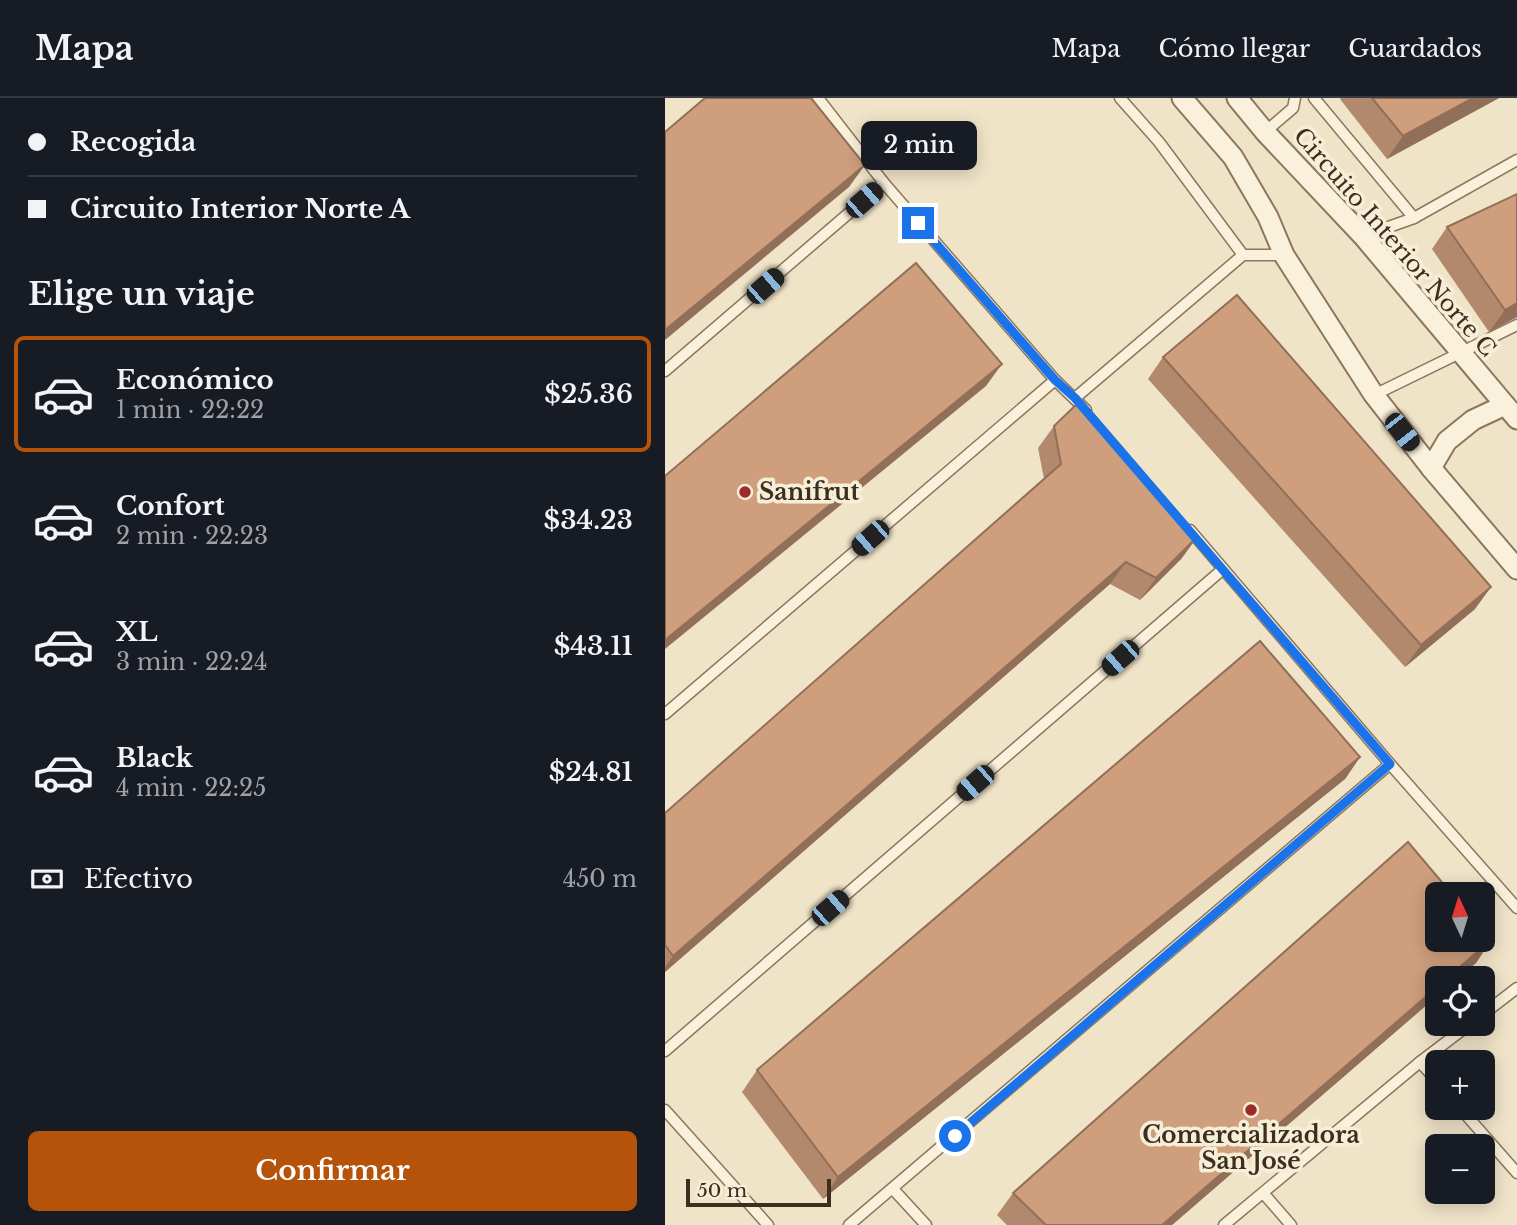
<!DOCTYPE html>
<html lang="es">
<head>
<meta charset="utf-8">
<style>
  body { margin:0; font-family:"Libre Baskerville",serif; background:#20242c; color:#f1f3f6; height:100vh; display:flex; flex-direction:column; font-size:26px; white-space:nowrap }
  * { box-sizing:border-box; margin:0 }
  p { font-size:23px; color:#9ea1a6 }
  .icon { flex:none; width:38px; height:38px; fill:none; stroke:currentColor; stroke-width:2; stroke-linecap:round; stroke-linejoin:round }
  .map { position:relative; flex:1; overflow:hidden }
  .details { display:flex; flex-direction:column; background:#171b24; width:665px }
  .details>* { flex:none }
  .top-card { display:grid; align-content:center; height:154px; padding:0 28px; background:#171b24 }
  .needle { width:46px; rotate:356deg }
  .fabs { position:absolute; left:760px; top:784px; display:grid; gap:14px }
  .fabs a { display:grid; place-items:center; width:70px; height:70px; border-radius:10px; background:#171b24; box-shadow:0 4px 18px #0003; font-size:35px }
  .scale { position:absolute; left:21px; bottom:18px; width:145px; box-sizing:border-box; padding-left:7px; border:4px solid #3d2e20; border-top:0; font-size:19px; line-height:24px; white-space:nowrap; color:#3d2e20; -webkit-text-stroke:5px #f7eed8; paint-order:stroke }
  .end { position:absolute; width:32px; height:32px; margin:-16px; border:9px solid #1a73e8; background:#fff; box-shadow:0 0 0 4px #fff }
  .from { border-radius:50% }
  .bubble { position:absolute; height:49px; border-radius:10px; background:#171b24; box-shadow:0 4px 18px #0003; font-size:23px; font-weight:600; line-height:49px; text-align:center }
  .car { position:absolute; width:21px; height:42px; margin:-21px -10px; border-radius:9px; box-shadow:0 0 5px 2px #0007; background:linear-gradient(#222 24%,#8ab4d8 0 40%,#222 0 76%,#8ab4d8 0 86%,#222 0) }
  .top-card b { display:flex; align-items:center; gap:24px; height:66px; font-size:26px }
  .top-card b+b { border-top:2px solid #363941 }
  .top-card i { width:18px; height:18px; background:#f1f3f6 }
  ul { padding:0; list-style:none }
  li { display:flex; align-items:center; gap:21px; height:116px; margin:0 14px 10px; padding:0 14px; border:4px solid transparent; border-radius:10px }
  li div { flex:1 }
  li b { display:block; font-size:26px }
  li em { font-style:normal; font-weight:600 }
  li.selected { border-color:#b45309 }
  li>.icon { width:63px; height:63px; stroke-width:1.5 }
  h2 { padding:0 28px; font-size:32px; line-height:84px }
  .pay { display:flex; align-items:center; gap:18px; height:77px; padding:0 28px; font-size:26px }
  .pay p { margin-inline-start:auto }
  .cta { display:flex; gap:14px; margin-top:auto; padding:14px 28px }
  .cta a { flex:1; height:80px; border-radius:10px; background:#b45309; color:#fff; font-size:28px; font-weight:600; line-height:80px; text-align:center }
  header { display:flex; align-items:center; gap:42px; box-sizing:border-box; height:98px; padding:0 35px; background:#171b24; border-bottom:2px solid #363941 }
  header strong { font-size:33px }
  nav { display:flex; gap:38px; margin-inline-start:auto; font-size:24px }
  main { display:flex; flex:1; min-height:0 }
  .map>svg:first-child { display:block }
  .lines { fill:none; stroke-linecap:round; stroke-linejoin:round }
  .service-casing { stroke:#8d765c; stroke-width:13 }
  .minor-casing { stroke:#8d765c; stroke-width:23 }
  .service { stroke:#faf1dc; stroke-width:10 }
  .minor { stroke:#faf1dc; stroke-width:19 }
  .wall { fill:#b2896c }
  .shaded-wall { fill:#916f58 }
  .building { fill:#cf9f7d; stroke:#916f58; stroke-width:2 }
  .route { stroke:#1a73e8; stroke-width:9 }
  .poi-dot { fill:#9e2a2b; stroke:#f7eed8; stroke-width:2.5 }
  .labels { text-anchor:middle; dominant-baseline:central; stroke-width:7; stroke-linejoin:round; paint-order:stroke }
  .street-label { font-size:23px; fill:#3d2e20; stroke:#f7eed8 }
  .poi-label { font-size:23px; font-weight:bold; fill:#3d2e20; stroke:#f7eed8; text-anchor:start }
</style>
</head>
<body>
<header>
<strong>Mapa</strong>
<nav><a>Mapa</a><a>Cómo llegar</a><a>Guardados</a></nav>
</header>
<main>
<section class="details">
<div class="top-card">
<b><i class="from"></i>Recogida</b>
<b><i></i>Circuito Interior Norte A</b>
</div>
<h2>Elige un viaje</h2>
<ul>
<li class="selected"><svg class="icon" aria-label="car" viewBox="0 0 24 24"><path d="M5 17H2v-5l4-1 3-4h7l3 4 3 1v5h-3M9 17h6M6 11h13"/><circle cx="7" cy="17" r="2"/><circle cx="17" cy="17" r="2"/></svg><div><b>Económico</b><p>1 min · 22:22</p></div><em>$25.36</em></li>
<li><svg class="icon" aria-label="car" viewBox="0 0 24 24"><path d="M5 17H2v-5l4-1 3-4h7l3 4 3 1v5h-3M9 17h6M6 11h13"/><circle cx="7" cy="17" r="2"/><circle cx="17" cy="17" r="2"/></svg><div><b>Confort</b><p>2 min · 22:23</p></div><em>$34.23</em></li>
<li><svg class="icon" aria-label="car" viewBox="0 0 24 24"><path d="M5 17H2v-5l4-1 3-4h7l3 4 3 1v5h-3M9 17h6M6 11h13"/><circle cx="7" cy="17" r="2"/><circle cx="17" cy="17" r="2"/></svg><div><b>XL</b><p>3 min · 22:24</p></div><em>$43.11</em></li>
<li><svg class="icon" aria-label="car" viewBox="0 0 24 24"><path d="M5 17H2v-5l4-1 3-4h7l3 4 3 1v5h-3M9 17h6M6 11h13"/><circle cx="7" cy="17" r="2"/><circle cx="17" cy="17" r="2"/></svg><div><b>Black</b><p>4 min · 22:25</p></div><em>$24.81</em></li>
</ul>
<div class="pay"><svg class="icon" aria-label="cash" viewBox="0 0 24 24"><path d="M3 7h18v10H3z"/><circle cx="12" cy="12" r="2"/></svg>Efectivo<p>450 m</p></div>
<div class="cta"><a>Confirmar</a></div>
</section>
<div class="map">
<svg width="852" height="1127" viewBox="0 0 852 1127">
  <rect width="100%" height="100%" fill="#f0e4c8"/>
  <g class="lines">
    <defs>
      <g id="service">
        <polyline points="153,0 219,85 390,282 421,312"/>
        <polyline points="455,0 494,44 578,157"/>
        <polyline points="649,0 749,120"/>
        <polyline points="600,34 628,10 630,0"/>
        <polyline points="698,138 749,120 852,62"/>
        <polyline points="0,273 219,85"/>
        <polyline points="709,297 852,227"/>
        <polyline points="410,300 578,157 619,157"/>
        <polyline points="525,432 725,666 852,810"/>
        <polyline points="0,616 390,282"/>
        <polyline points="817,917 852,890"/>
        <polyline points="0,953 558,471"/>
        <polyline points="755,964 772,983"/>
        <polyline points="795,1010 852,1075"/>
        <polyline points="0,1012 103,1127"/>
        <polyline points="228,1091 261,1127"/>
        <polyline points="599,1096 626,1127"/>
        <polyline points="184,1127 725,666"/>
        <polyline points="559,1127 755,964 805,926"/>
      </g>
      <g id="minor">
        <polyline points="517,0 568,59 603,119 619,157 709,297 766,370 852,471"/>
        <polyline points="572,0 600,34 698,138 852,321"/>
        <polyline points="766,370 782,343 808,322 840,307"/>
      </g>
    </defs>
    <!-- service casing -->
    <use href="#service" class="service-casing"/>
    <!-- minor casing -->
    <use href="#minor" class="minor-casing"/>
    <!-- service -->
    <use href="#service" class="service"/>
    <!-- minor -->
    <use href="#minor" class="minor"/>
  </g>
  <!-- wall -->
  <g class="wall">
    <polygon points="676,0 834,0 722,61 675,1"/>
    <polygon points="852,96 852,219 824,234 767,151 782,129"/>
    <polygon points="498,259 810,511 740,569 483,281"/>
    <polygon points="389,328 517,460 475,502 445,486 0,874 0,715 379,381 373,350"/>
    <polygon points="695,659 680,681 158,1101 77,994 92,972"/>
    <polygon points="743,744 787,796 772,796 772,842 817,842 817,832 826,842 811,865 793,880 772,880 772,898 507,1127 342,1127 332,1117 348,1095"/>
  </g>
  <!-- shaded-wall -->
  <g class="shaded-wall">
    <polygon points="808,0 834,0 722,61 738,38"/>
    <polygon points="200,67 184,89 0,242 0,232"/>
    <polygon points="852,205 852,219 824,234 840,212"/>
    <polygon points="337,266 321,288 0,551 0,542"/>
    <polygon points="533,438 517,460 475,502 491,480"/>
    <polygon points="461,464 445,486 0,874 0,869 8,858"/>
    <polygon points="826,489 810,511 740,569 756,547"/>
    <polygon points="695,659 680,681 158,1101 173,1079"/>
    <polygon points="826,842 811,865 793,880 782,880"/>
    <polygon points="772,889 772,898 507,1127 497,1127"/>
  </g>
  <!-- building -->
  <g class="building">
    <polygon points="40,0 146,0 200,67 0,232 0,34"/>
    <polygon points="707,0 808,0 738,38"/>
    <polygon points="852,96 852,205 840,212 782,129"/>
    <polygon points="251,165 337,266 0,542 0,378"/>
    <polygon points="572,197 826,489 756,547 498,259"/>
    <polygon points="416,302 533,438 491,480 461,464 8,858 0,847 0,715 396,366 389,328"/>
    <polygon points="595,543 695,659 173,1079 92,972"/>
    <polygon points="743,744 787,796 772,796 772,842 817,842 817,832 826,842 782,880 772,880 772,889 497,1127 381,1127 348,1095"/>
  </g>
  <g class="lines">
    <!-- route -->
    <polyline class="route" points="253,125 390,282 410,300 725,666 290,1038"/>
  </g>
  <!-- markers -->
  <g class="poi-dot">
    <circle cx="80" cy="394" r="7"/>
    <circle cx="586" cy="1012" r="7"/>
  </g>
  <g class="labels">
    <!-- street labels -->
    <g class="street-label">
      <text transform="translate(730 144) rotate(49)">Circuito Interior Norte C</text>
    </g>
    <!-- poi labels -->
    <g class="poi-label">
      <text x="94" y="394">Sanifrut</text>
      <text x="586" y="1037" text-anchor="middle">Comercializadora<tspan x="586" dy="26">San José</tspan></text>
    </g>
  </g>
</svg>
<div class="fabs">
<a><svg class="needle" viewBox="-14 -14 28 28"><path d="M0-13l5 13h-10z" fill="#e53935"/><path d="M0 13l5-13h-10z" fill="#9ea1a6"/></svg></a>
<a><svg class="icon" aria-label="locate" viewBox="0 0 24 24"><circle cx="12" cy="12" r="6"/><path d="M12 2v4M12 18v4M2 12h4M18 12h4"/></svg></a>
<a>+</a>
<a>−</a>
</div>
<div class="scale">50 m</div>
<i class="end from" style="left:290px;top:1038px"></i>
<i class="end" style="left:253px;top:125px"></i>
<div class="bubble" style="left:196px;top:23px;width:116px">2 min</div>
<i class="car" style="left:199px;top:102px;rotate:49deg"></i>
<i class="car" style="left:100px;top:188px;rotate:49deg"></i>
<i class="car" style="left:737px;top:334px;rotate:142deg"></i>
<i class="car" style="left:205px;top:440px;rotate:229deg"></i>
<i class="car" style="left:455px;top:560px;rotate:229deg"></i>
<i class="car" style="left:310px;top:685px;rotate:229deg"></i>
<i class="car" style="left:165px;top:810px;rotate:49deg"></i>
</div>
</main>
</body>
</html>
